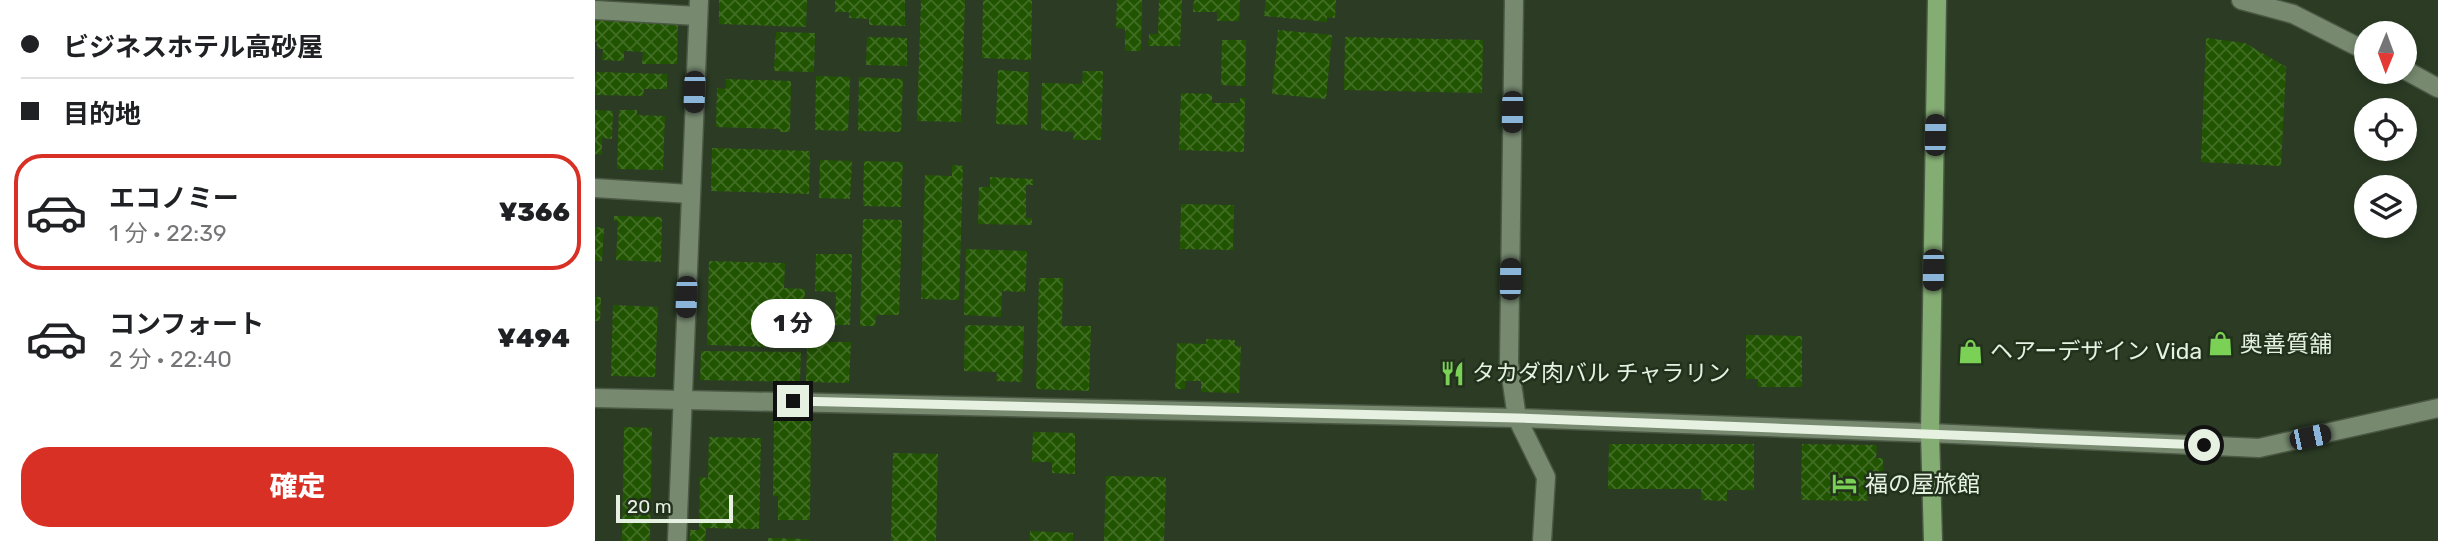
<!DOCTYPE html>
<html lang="ja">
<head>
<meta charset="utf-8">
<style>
  body { margin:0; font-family:Rubik,"Noto Sans JP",sans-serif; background:#f6f6f6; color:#202124; height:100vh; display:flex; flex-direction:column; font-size:26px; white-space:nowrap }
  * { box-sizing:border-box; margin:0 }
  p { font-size:23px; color:#757577 }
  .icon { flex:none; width:38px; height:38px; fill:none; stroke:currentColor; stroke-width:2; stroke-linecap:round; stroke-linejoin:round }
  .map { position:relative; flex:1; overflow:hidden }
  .sheet { display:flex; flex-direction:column; background:#fff; width:595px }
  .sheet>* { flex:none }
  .banner { display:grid; align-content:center; height:154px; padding:0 21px; background:#fff }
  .needle { width:46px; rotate:181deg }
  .tools { position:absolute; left:1759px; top:21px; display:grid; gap:14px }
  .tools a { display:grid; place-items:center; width:63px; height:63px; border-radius:50%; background:#fff; box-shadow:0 4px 10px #0003; font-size:35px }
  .scale { position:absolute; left:21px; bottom:18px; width:117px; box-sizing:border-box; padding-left:7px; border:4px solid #e6f1e2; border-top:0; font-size:19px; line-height:24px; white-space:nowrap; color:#e6f1e2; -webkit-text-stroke:5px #21311b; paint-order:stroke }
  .end { position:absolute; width:32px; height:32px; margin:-16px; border:9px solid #e6f1e2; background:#111; box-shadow:0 0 0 4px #111 }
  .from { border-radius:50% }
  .bubble { position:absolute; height:49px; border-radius:24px; background:#fff; box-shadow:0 4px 10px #0003; font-size:23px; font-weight:800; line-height:49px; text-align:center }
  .car { position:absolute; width:21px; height:42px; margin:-21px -10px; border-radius:9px; box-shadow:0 0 5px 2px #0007; background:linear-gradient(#222 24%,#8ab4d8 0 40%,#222 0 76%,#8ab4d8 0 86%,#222 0) }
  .banner b { display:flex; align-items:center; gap:24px; height:66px; font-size:26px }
  .banner b+b { border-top:2px solid #e0e0e0 }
  .banner i { width:18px; height:18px; background:#202124 }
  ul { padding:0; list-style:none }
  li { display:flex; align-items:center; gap:21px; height:116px; margin:0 14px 10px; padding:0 7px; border:4px solid transparent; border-radius:28px }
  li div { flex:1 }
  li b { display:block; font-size:26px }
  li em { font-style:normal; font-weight:800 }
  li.selected { border-color:#d93025 }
  li>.icon { width:63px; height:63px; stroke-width:1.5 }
  .primary-button { display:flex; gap:14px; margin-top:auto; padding:14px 21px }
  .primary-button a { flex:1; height:80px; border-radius:28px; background:#d93025; color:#fff; font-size:28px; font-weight:800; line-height:80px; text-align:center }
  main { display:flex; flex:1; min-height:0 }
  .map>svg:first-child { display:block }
  .building { fill:url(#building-cross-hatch) }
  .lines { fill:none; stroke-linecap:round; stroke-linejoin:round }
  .street-casing { stroke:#4a5844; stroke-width:21 }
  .primary-casing { stroke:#4a5844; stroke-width:21 }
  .street { stroke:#778a70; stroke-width:18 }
  .primary { stroke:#84ad74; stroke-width:18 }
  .route { stroke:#e6f1e2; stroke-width:9 }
  .labels { text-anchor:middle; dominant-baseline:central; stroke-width:5; stroke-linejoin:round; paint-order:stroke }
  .poi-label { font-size:23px; fill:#e6f1e2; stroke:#21311b; text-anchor:start }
</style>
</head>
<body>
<main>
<section class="sheet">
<div class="banner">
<b><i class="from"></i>ビジネスホテル高砂屋</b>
<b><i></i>目的地</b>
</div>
<ul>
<li class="selected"><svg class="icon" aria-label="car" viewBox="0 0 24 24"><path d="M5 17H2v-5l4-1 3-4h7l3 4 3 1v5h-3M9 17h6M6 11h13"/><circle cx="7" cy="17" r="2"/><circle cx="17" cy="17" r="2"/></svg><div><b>エコノミー</b><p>1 分 · 22:39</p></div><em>¥366</em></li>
<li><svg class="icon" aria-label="car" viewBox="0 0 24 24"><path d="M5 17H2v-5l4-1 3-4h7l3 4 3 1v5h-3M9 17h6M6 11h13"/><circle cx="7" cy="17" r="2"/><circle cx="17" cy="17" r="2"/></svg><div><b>コンフォート</b><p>2 分 · 22:40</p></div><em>¥494</em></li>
</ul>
<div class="primary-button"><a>確定</a></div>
</section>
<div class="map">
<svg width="1843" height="541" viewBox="0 0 1843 541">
  <defs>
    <pattern id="building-cross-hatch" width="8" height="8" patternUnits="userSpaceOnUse" patternTransform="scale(1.75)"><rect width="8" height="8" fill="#215400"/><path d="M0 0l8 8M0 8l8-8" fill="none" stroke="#416d25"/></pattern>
  </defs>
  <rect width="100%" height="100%" fill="#2b3b24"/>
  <!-- building -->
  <g class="building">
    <polygon points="124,0 212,0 211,27 124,24"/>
    <polygon points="240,0 310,0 310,26 274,25 274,19 254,18 254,12 240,12"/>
    <polygon points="326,0 370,0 366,122 322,121"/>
    <polygon points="388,0 437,0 436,60 387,58"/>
    <polygon points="522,0 547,0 546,51 530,51 530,29 521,28"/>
    <polygon points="564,0 587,0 585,46 553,46 554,34 563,34"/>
    <polygon points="599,0 645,0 644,21 622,21 622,12 598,12"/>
    <polygon points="671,0 741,0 740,18 732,17 732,22 669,16"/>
    <polygon points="0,17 83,19 82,64 47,64 48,52 29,51 29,61 7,60 8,49 2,49 2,42 0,42"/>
    <polygon points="683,30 737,35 731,99 677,94"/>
    <polygon points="181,32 220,33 219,72 179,71"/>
    <polygon points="272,37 312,38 312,66 271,65"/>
    <polygon points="750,37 888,40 887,93 749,90"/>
    <polygon points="1611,38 1650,43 1691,67 1686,166 1606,162"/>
    <polygon points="627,40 651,40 650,86 626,85"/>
    <polygon points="403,70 434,72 432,125 401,124"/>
    <polygon points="488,71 508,71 506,140 478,140 479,132 446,130 447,83 487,84"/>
    <polygon points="2,72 72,74 72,89 49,89 48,96 0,95 0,76"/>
    <polygon points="221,76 255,77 253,131 220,130"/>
    <polygon points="264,77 308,79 306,132 263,131"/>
    <polygon points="131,79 196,81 195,132 185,132 185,129 121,127 122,88 131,89"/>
    <polygon points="586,93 617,94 617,103 645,103 645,98 650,98 649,152 584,150"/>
    <polygon points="0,110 18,111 17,139 7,138 7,155 0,154"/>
    <polygon points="24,110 42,110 42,115 70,116 68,170 22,169"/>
    <polygon points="117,148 215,151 214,194 116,191"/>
    <polygon points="225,160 257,161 255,199 224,198"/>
    <polygon points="269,161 308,162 306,207 268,206"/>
    <polygon points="357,165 368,166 364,300 326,299 330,175 357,176"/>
    <polygon points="395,177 438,179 438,185 431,185 431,218 437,218 437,225 383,224 384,187 395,187"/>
    <polygon points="586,204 639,205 638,250 585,249"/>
    <polygon points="19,216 67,217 66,262 21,260 23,221 19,221"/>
    <polygon points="268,219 307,220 304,315 281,315 280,326 265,326"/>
    <polygon points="0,227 9,228 7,261 0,261"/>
    <polygon points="371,249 432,251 430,292 407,291 406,317 369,315"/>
    <polygon points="221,254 257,254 255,325 240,325 241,292 220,291"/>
    <polygon points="114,261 190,263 189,288 210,289 209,311 163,310 162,334 182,335 182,316 206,317 206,348 112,345"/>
    <polygon points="444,278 468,278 467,326 496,326 494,391 441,389"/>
    <polygon points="0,297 6,297 5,321 0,321"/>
    <polygon points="18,305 63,307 60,377 16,376"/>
    <polygon points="213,315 232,315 231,342 256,342 254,383 211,382"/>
    <polygon points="370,325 429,326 427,382 401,381 402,372 369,371"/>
    <polygon points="1151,335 1207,336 1207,387 1163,387 1163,379 1151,379"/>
    <polygon points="611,339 640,340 640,346 646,346 644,393 606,392 606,381 590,381 590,389 580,389 582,343 611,344"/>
    <polygon points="106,351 206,352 205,382 105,380"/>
    <polygon points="179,421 216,421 215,520 183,520 183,496 178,496"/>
    <polygon points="29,427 57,428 55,541 27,541"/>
    <polygon points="438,432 480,433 480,474 457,473 457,462 437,462"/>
    <polygon points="114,437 166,438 164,529 111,528 110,541 95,541 95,530 104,530 105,477 113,478"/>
    <polygon points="1014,444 1159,444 1159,490 1132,490 1132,501 1106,500 1106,489 1013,489"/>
    <polygon points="1207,444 1282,445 1281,458 1288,458 1288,491 1273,491 1273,501 1206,500"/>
    <polygon points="298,453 343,454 341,541 296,541"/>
    <polygon points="511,476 571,477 569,541 509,541"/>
    <polygon points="435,531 478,533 478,541 435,541"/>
    <polygon points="173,538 214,539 214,541 173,541"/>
  </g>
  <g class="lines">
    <defs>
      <g id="street">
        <polyline points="919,0 914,363 922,418 951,477 947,541"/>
        <polyline points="1646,0 1698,14 1771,51"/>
        <polyline points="0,10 102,16"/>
        <polyline points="1810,70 1843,88"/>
        <polyline points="0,188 95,194"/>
        <polyline points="0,398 922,418 1335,433 1664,448 1843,408"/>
        <polyline points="82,541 104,0"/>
      </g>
      <polyline id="primary" points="1338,541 1335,433 1342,0"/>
    </defs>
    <!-- street casing -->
    <use href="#street" class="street-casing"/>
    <!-- primary casing -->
    <use href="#primary" class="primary-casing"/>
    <!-- street -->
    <use href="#street" class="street"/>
    <!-- primary -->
    <use href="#primary" class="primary"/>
  </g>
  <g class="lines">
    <!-- route -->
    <polyline class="route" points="198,401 922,418 1609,445"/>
  </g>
  <!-- icons -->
  <defs>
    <symbol id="shop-bare" viewBox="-9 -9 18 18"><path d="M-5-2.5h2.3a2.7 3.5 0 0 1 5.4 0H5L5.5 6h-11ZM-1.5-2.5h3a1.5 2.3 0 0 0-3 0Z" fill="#7bd155" stroke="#21311b" stroke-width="2.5" paint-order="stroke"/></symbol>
    <symbol id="restaurant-bare" viewBox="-9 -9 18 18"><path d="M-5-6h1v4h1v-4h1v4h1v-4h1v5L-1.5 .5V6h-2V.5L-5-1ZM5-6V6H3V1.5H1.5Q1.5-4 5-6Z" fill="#7bd155" stroke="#21311b" stroke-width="2.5" paint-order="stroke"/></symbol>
    <symbol id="hotel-bare" viewBox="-9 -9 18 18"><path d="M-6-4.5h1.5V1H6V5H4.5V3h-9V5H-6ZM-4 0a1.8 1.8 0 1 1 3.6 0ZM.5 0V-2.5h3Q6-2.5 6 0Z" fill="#7bd155" stroke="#21311b" stroke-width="2.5" paint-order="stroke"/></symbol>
  </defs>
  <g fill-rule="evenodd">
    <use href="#shop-bare" x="1608" y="326" width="35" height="35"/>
    <use href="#shop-bare" x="1358" y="334" width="35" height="35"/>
    <use href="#restaurant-bare" x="840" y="356" width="35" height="35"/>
    <use href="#hotel-bare" x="1232" y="466" width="35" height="35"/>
  </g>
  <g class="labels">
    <!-- poi labels -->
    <g class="poi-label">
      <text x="1645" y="344">奥善質舗</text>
      <text x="1395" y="351">ヘアーデザイン Vida</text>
      <text x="877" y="373">タカダ肉バル チャラリン</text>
      <text x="1270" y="484">福の屋旅館</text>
    </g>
  </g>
</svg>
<div class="tools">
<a><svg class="needle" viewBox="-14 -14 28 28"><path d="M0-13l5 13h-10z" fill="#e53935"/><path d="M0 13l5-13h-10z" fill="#757577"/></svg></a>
<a><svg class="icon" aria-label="locate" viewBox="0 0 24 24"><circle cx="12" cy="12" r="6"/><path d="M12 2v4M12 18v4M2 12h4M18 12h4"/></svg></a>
<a><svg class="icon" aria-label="layers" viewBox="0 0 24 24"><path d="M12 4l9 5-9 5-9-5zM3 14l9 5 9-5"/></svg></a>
</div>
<div class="scale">20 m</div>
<i class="end from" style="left:1609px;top:445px"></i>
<i class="end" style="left:198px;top:401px"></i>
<div class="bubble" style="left:156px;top:299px;width:84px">1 分</div>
<i class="car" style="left:99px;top:92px;rotate:182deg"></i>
<i class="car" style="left:917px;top:112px;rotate:181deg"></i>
<i class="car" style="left:1340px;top:135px;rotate:1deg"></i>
<i class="car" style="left:1338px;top:270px;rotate:181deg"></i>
<i class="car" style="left:915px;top:279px;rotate:1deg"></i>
<i class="car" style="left:91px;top:297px;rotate:182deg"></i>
<i class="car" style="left:1715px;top:437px;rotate:78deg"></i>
</div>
</main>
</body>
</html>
